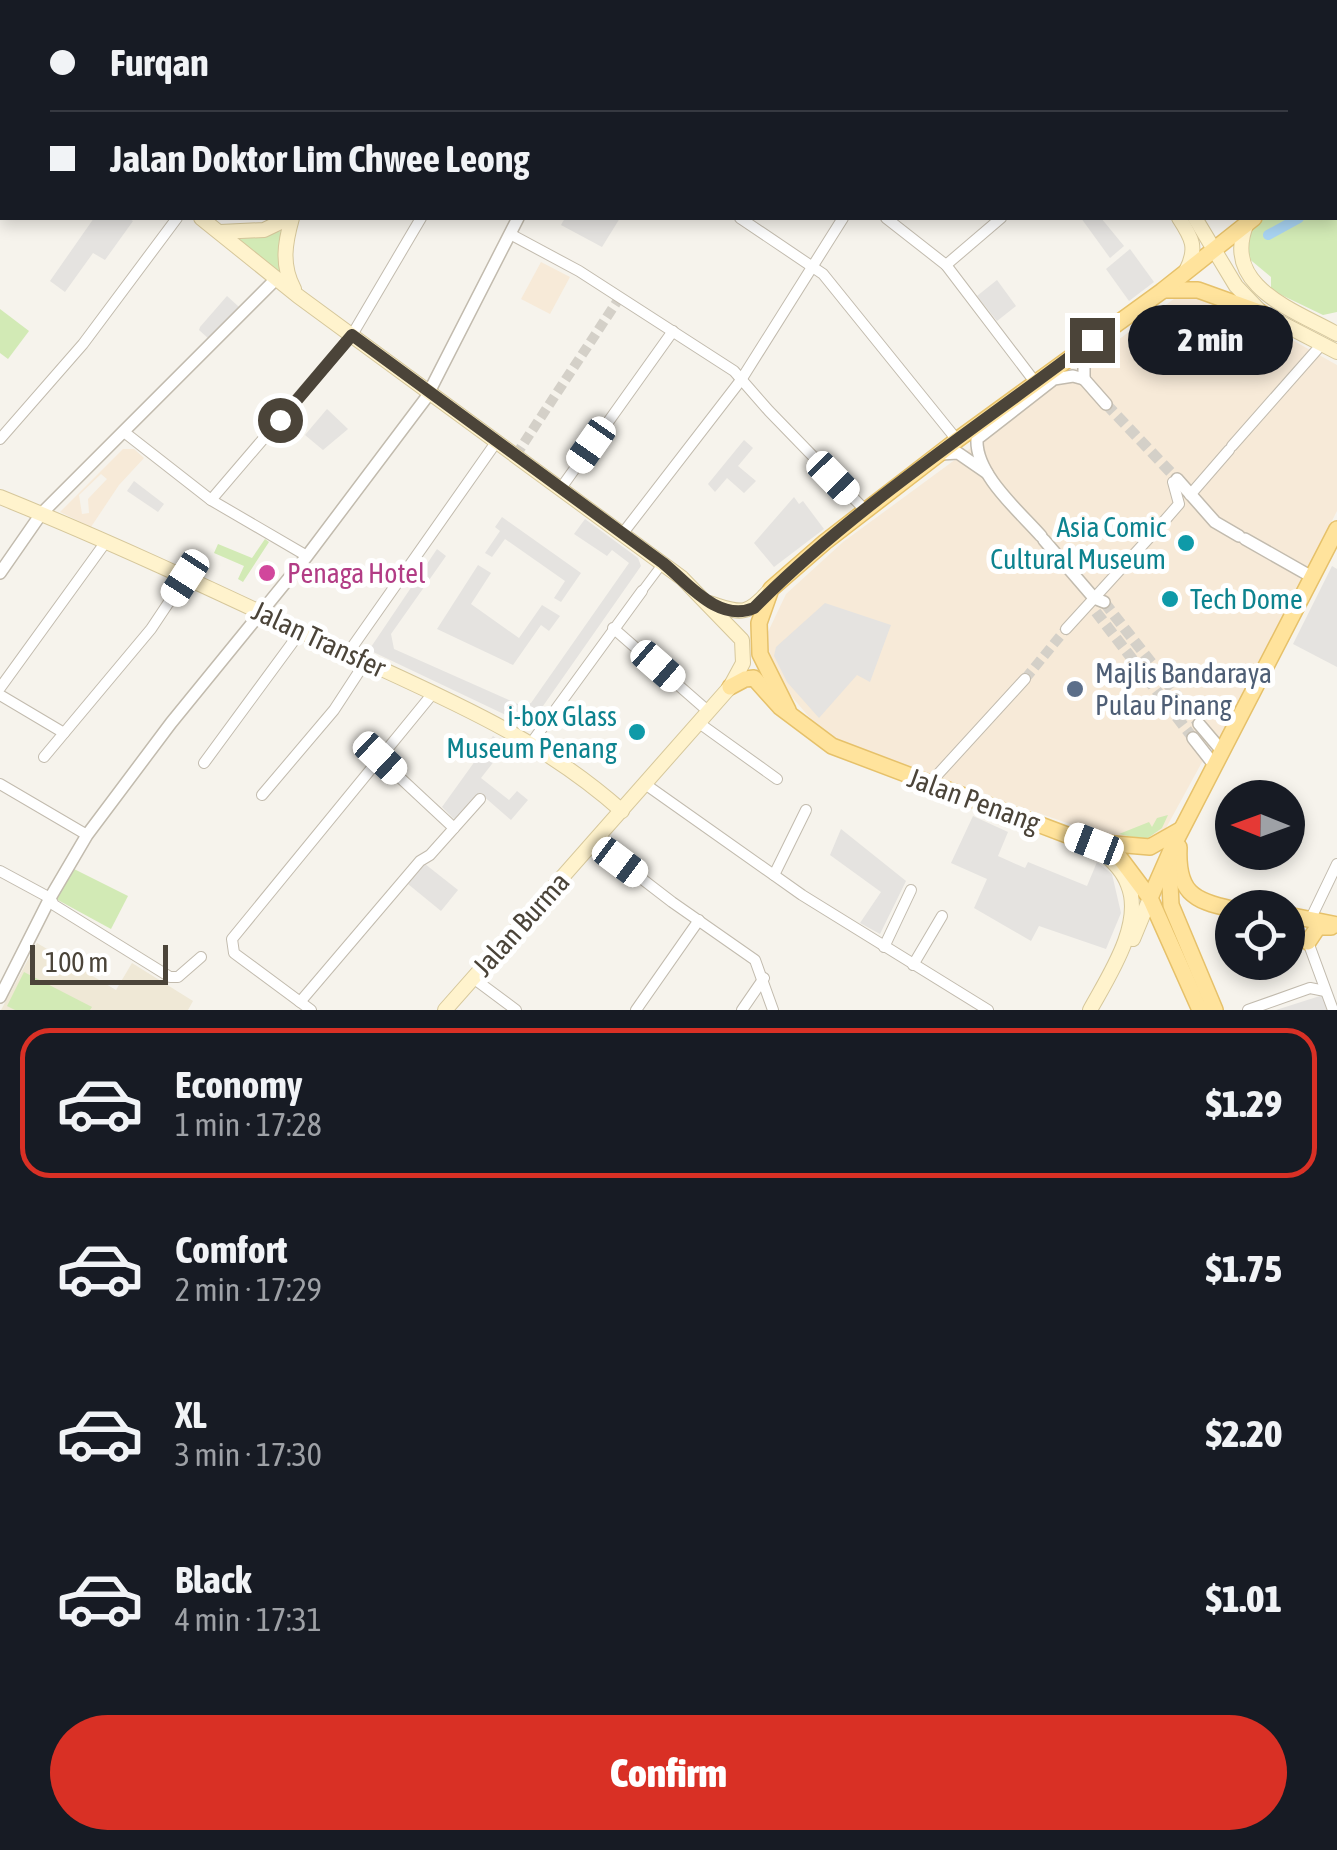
<!DOCTYPE html>
<html lang="en">
<head>
<meta charset="utf-8">
<style>
  body { margin:0; font-family:"Asap Condensed",sans-serif; background:#20242c; color:#f1f3f6; height:100vh; display:flex; flex-direction:column; font-size:38px; white-space:nowrap }
  * { box-sizing:border-box; margin:0 }
  p { font-size:32px; color:#9ea1a6 }
  .icon { flex:none; width:55px; height:55px; fill:none; stroke:currentColor; stroke-width:2; stroke-linecap:round; stroke-linejoin:round }
  .map { position:relative; height:1010px; overflow:hidden }
  .panel { display:flex; flex-direction:column; background:#171b24; flex:1 }
  .panel>* { flex:none }
  .guide { position:absolute; left:0px; top:0px; width:1338px; height:220px; box-shadow:0 5px 15px #0003; display:grid; align-content:center; height:220px; padding:0 50px; background:#171b24 }
  .needle { width:65px; rotate:271deg }
  .controls { position:absolute; left:1215px; top:780px; display:grid; gap:20px }
  .controls a { display:grid; place-items:center; width:90px; height:90px; border-radius:50%; background:#171b24; box-shadow:0 5px 15px #0003; font-size:50px }
  .scale { position:absolute; left:30px; bottom:25px; width:138px; box-sizing:border-box; padding-left:10px; border:5px solid #4b4439; border-top:0; font-size:28px; line-height:35px; white-space:nowrap; color:#4b4439; -webkit-text-stroke:8px #fff; paint-order:stroke }
  .end { position:absolute; width:45px; height:45px; margin:-22px; border:12px solid #4b4439; background:#fff; box-shadow:0 0 0 5px #fff }
  .from { border-radius:50% }
  .bubble { position:absolute; height:70px; border-radius:35px; background:#171b24; box-shadow:0 5px 15px #0003; font-size:32px; font-weight:800; line-height:70px; text-align:center }
  .car { position:absolute; width:30px; height:60px; margin:-30px -15px; border-radius:12px; box-shadow:0 0 8px 2px #0007; background:linear-gradient(#fff 24%,#345 0 40%,#fff 0 76%,#345 0 86%,#fff 0) }
  .guide b { display:flex; align-items:center; gap:35px; height:95px; font-size:38px }
  .guide b+b { border-top:2px solid #363941 }
  .guide i { width:25px; height:25px; background:#f1f3f6 }
  ul { padding:18px 0 0; list-style:none }
  li { display:flex; align-items:center; gap:30px; height:150px; margin:0 20px 15px; padding:0 30px; border:5px solid transparent; border-radius:30px }
  li div { flex:1 }
  li b { display:block; font-size:38px }
  li em { font-style:normal; font-weight:800 }
  li.on { border-color:#d93025 }
  li>.icon { width:90px; height:90px; stroke-width:1.5 }
  .action { display:flex; gap:20px; margin-top:auto; padding:20px 50px }
  .action a { flex:1; height:115px; border-radius:60px; background:#d93025; color:#fff; font-size:40px; font-weight:800; line-height:115px; text-align:center }
  .map>svg:first-child { display:block }
  .commercial { fill:#f7ead8; fill-rule:evenodd }
  .education { fill:#efe8d6 }
  .green { fill:#d2eab5 }
  .parking { fill:#e5e3e0 }
  .lines { fill:none; stroke-linecap:round; stroke-linejoin:round }
  .canal { stroke:#a9d4f2; stroke-width:10 }
  .minor-tunnel { stroke:#d4d0c8; stroke-width:10; stroke-dasharray:10 5; stroke-linecap:butt }
  .tertiary-tunnel { stroke:#d4d0c8; stroke-width:11; stroke-dasharray:11 5.5; stroke-linecap:butt }
  .pedestrian-casing { stroke:#c2bbae; stroke-width:10 }
  .minor-casing { stroke:#c2bbae; stroke-width:12 }
  .tertiary-casing { stroke:#c2bbae; stroke-width:14 }
  .secondary-casing { stroke:#d6c79b; stroke-width:16 }
  .primary-casing { stroke:#e6c16a; stroke-width:18 }
  .pedestrian { stroke:#fff; stroke-width:8 }
  .minor { stroke:#fff; stroke-width:10 }
  .tertiary { stroke:#fff; stroke-width:11 }
  .secondary { stroke:#fff3cd; stroke-width:14 }
  .primary { stroke:#ffe39c; stroke-width:15 }
  .route { stroke:#4b4439; stroke-width:12 }
  .culture-dot { fill:#0f9aa8; stroke:#fff; stroke-width:4 }
  .hotel-dot { fill:#d1479c; stroke:#fff; stroke-width:4 }
  .service-dot { fill:#5c6f8a; stroke:#fff; stroke-width:4 }
  .labels { text-anchor:middle; dominant-baseline:central; stroke-width:10; stroke-linejoin:round; paint-order:stroke }
  .culture-label { font-size:28px; fill:#0d838f; stroke:#fff; text-anchor:end }
  .hotel-label { font-size:28px; fill:#b23c85; stroke:#fff; text-anchor:start }
  .street-label { font-size:28px; fill:#4b4439; stroke:#fff }
  .service-label { font-size:28px; fill:#4e5e75; stroke:#fff; text-anchor:start }
</style>
</head>
<body>
<div class="map">
<svg width="1337" height="1010" viewBox="0 0 1337 1010">
  <rect width="100%" height="100%" fill="#f6f3ec"/>
  <!-- commercial -->
  <g class="commercial">
    <polygon points="541,262 570,277 550,314 521,299"/>
    <polygon points="1182,293 1213,301 1262,323 1337,365 1337,511 1226,729 1201,764 1160,839 1129,844 882,760 846,745 816,725 774,676 767,654 767,634 786,594 843,542"/>
    <path d="M123,449H134L144,458L119,485L91,527L60,512ZM101,474L107,479L88,499L89,513L82,514L79,495Z"/>
  </g>
  <!-- education -->
  <polygon class="education" points="37,943 116,990 132,963 193,1001 188,1010 1,1010"/>
  <!-- green -->
  <g class="green">
    <polygon points="1337,161 1337,312 1323,315 1271,290 1271,277 1247,257 1244,247 1252,229 1263,218 1335,218"/>
    <polygon points="282,231 281,274 237,240 239,236"/>
    <polygon points="0,309 29,331 8,359 0,353"/>
    <polygon points="265,539 269,542 243,582 238,579 244,566 214,553 218,544 252,558"/>
    <polygon points="1168,815 1162,828 1145,840 1119,834 1149,822 1152,827 1157,818"/>
    <polygon points="72,868 128,896 111,929 56,899"/>
    <polygon points="24,972 92,1007 90,1010 15,1010 7,1006"/>
  </g>
  <!-- parking -->
  <g class="parking">
    <polygon points="94,218 128,218 133,221 105,260 93,253 65,292 50,281"/>
    <polygon points="565,218 620,218 602,247 561,225"/>
    <polygon points="1081,218 1101,218 1124,246 1110,258"/>
    <polygon points="1130,249 1154,282 1129,301 1106,269"/>
    <polygon points="997,280 1016,306 997,321 977,296"/>
    <polygon points="227,296 239,307 209,339 199,330 200,327"/>
    <polygon points="327,409 348,429 323,450 305,435"/>
    <polygon points="744,440 753,448 738,466 756,481 744,493 727,478 715,492 708,484"/>
    <polygon points="134,481 164,504 158,512 127,491"/>
    <polygon points="794,497 799,504 803,501 824,529 774,567 754,543"/>
    <polygon points="502,517 581,573 561,602 554,598 565,581 505,539 492,557 485,553 500,531 495,527"/>
    <polygon points="585,519 638,558 641,566 529,726 369,650 437,549 446,556 391,634 394,649 520,705 531,703 629,563 612,550 607,556 574,534"/>
    <polygon points="478,565 491,573 471,604 519,638 542,605 560,616 549,631 541,625 513,665 437,629"/>
    <polygon points="1332,566 1337,569 1337,667 1293,644"/>
    <polygon points="825,603 891,625 870,682 857,675 819,718 787,682 774,656 776,647"/>
    <polygon points="493,736 506,746 481,778 509,800 517,791 528,800 511,820 481,794 456,821 442,807"/>
    <polygon points="973,816 1008,832 998,856 1025,868 1028,862 1087,886 1097,862 1112,874 1121,913 1106,949 1039,926 1031,941 974,908 987,879 951,863"/>
    <polygon points="841,829 906,881 880,934 860,923 881,892 830,855"/>
    <polygon points="425,864 458,890 441,911 408,884"/>
    <polygon points="1323,995 1328,1010 1276,1010"/>
  </g>
  <g class="lines">
    <!-- canal -->
    <g class="canal">
      <polyline points="1335,197 1337,196"/>
      <polyline points="1268,235 1299,218"/>
    </g>
    <!-- minor-tunnel -->
    <g class="minor-tunnel">
      <polyline points="516,455 620,297"/>
      <polyline points="1025,679 1066,629"/>
    </g>
    <!-- tertiary-tunnel -->
    <g class="tertiary-tunnel">
      <polyline points="1106,404 1177,479"/>
      <polyline points="1104,602 1199,724"/>
      <polyline points="1096,612 1193,738"/>
    </g>
    <defs>
      <polyline id="pedestrian" points="642,591 663,563"/>
      <g id="minor">
        <polyline points="711,0 713,2"/>
        <polyline points="213,2 214,0"/>
        <polyline points="737,2 738,0"/>
        <polyline points="972,2 973,0"/>
        <polyline points="1124,2 1127,0"/>
        <polyline points="1335,29 1337,27"/>
        <polyline points="740,218 823,274 957,440"/>
        <polyline points="886,218 946,265 1035,382"/>
        <polyline points="510,234 579,271 734,371 769,411 866,511"/>
        <polyline points="946,265 1001,218"/>
        <polyline points="124,432 211,500 307,556"/>
        <polyline points="0,439 83,344 177,218"/>
        <polyline points="1232,446 1322,344"/>
        <polyline points="561,488 673,331"/>
        <polyline points="1190,495 1229,450"/>
        <polyline points="211,500 352,335 421,218"/>
        <polyline points="1159,527 1179,504 1173,482"/>
        <polyline points="623,533 741,380 843,218"/>
        <polyline points="613,628 709,712"/>
        <polyline points="1066,629 1149,538"/>
        <polyline points="348,653 497,441"/>
        <polyline points="0,688 105,543"/>
        <polyline points="0,695 64,733"/>
        <polyline points="699,723 777,779"/>
        <polyline points="532,742 642,591"/>
        <polyline points="44,757 151,629 185,578"/>
        <polyline points="380,759 454,828"/>
        <polyline points="204,763 301,631"/>
        <polyline points="0,784 87,835"/>
        <polyline points="645,784 802,895 988,1010"/>
        <polyline points="929,784 1025,679"/>
        <polyline points="262,795 334,710 366,661"/>
        <polyline points="594,842 672,902 755,960 773,1010"/>
        <polyline points="0,871 50,898 54,905 170,977 178,977 201,957"/>
        <polyline points="774,875 806,810"/>
        <polyline points="1311,918 1337,864"/>
        <polyline points="1308,942 1333,1010"/>
        <polyline points="884,947 911,890"/>
        <polyline points="913,965 942,916"/>
        <polyline points="473,978 516,1010"/>
        <polyline points="300,1002 420,861 430,855 480,799"/>
        <polyline points="311,1010 234,953 232,939 434,692"/>
        <polyline points="636,1010 699,920"/>
        <polyline points="742,1010 764,978"/>
        <polyline points="1248,1010 1310,988 1325,991"/>
      </g>
      <g id="tertiary">
        <polyline points="147,0 149,2"/>
        <polyline points="625,2 626,0"/>
        <polyline points="1084,379 1084,357 1090,344"/>
        <polyline points="1084,379 1106,404"/>
        <polyline points="941,454 958,453 987,473"/>
        <polyline points="1177,479 1215,522 1239,536"/>
        <path d="M1041,536C1019,511 975,474 977,439L1054,379L1073,376L1084,379"/>
        <polyline points="1245,539 1312,577"/>
        <polyline points="1044,540 1094,598 1104,602"/>
        <polyline points="0,573 41,514 277,278"/>
        <polyline points="1199,724 1222,751"/>
        <polyline points="1193,738 1215,766"/>
        <polyline points="0,997 50,898 87,835 171,723 307,556 426,398 518,218"/>
      </g>
      <g id="secondary">
        <polyline points="1037,0 1039,2"/>
        <polyline points="1051,0 1052,2"/>
        <polyline points="391,2 392,0"/>
        <polyline points="0,46 2,48"/>
        <polyline points="201,218 298,296 682,578 742,640 743,663 730,687 445,1010"/>
        <path d="M292,218C285,243 281,265 294,289"/>
        <path d="M1179,218C1192,238 1198,248 1186,271"/>
        <polyline points="1195,218 1236,286 1262,313 1337,352"/>
        <path d="M1247,223C1220,286 1294,310 1337,334"/>
        <polyline points="220,232 264,230 289,218"/>
        <path d="M0,497C117,544 232,599 347,653C446,699 539,737 622,811"/>
        <path d="M709,603C739,612 745,618 768,592"/>
        <polyline points="1133,939 1150,898"/>
        <path d="M1090,1010C1108,977 1144,924 1128,885C1123,870 1110,859 1099,848"/>
      </g>
      <g id="primary">
        <polyline points="1335,157 1337,156"/>
        <polyline points="1166,290 1198,290 1262,313"/>
        <polyline points="730,687 745,679 754,678 780,707 832,746 1117,854 1150,898 1200,1010"/>
        <polyline points="788,710 760,654 759,623 771,589 825,542 957,440 1162,291 1254,218"/>
        <polyline points="1103,843 1150,847 1180,830"/>
        <path d="M1179,847C1177,891 1192,901 1232,909"/>
        <polyline points="1169,862 1171,905 1215,1010"/>
        <polyline points="1150,898 1172,848 1337,529"/>
        <polyline points="1288,915 1337,925"/>
        <polyline points="1308,942 1318,927 1331,927"/>
      </g>
    </defs>
    <!-- pedestrian casing -->
    <use href="#pedestrian" class="pedestrian-casing"/>
    <!-- minor casing -->
    <use href="#minor" class="minor-casing"/>
    <!-- tertiary casing -->
    <use href="#tertiary" class="tertiary-casing"/>
    <!-- secondary casing -->
    <use href="#secondary" class="secondary-casing"/>
    <!-- primary casing -->
    <use href="#primary" class="primary-casing"/>
    <!-- pedestrian -->
    <use href="#pedestrian" class="pedestrian"/>
    <!-- minor -->
    <use href="#minor" class="minor"/>
    <!-- tertiary -->
    <use href="#tertiary" class="tertiary"/>
    <!-- secondary -->
    <use href="#secondary" class="secondary"/>
    <!-- primary -->
    <use href="#primary" class="primary"/>
  </g>
  <g class="lines">
    <!-- route -->
    <path class="route" d="M280,420L352,335L663,563C688,583 718,623 754,608C852,508 981,425 1092,340"/>
  </g>
  <!-- markers -->
  <g class="culture-dot">
    <circle cx="1186" cy="543" r="10"/>
    <circle cx="1170" cy="599" r="10"/>
    <circle cx="637" cy="732" r="10"/>
  </g>
  <circle class="hotel-dot" cx="267" cy="573" r="10"/>
  <circle class="service-dot" cx="1075" cy="689" r="10"/>
  <g class="labels">
    <!-- culture labels -->
    <g class="culture-label">
      <text x="1166" y="527">Asia Comic<tspan x="1166" dy="32">Cultural Museum</tspan></text>
      <text x="1190" y="599" text-anchor="start">Tech Dome</text>
      <text x="617" y="716">i-box Glass<tspan x="617" dy="32">Museum Penang</tspan></text>
    </g>
    <!-- hotel labels -->
    <g class="hotel-label">
      <text x="287" y="573">Penaga Hotel</text>
    </g>
    <!-- street labels -->
    <g class="street-label">
      <text transform="translate(319 639) rotate(25)">Jalan Transfer</text>
      <text transform="translate(974 800) rotate(20)">Jalan Penang</text>
      <text transform="translate(521 924) rotate(-48)">Jalan Burma</text>
    </g>
    <!-- service labels -->
    <g class="service-label">
      <text x="1095" y="673">Majlis Bandaraya<tspan x="1095" dy="32">Pulau Pinang</tspan></text>
    </g>
  </g>
</svg>
<div class="controls">
<a><svg class="needle" viewBox="-14 -14 28 28"><path d="M0-13l5 13h-10z" fill="#e53935"/><path d="M0 13l5-13h-10z" fill="#9ea1a6"/></svg></a>
<a><svg class="icon" aria-label="locate" viewBox="0 0 24 24"><circle cx="12" cy="12" r="6"/><path d="M12 2v4M12 18v4M2 12h4M18 12h4"/></svg></a>
</div>
<div class="scale">100 m</div>
<i class="end from" style="left:280px;top:420px"></i>
<i class="end" style="left:1092px;top:340px"></i>
<div class="bubble" style="left:1128px;top:305px;width:165px">2 min</div>
<i class="car" style="left:591px;top:445px;rotate:215deg"></i>
<i class="car" style="left:833px;top:478px;rotate:136deg"></i>
<i class="car" style="left:185px;top:578px;rotate:213deg"></i>
<i class="car" style="left:658px;top:666px;rotate:131deg"></i>
<i class="car" style="left:380px;top:758px;rotate:133deg"></i>
<i class="car" style="left:1094px;top:844px;rotate:291deg"></i>
<i class="car" style="left:620px;top:862px;rotate:127deg"></i>
<div class="guide">
<b><i class="from"></i>Furqan</b>
<b><i></i>Jalan Doktor Lim Chwee Leong</b>
</div>
</div>
<section class="panel">
<ul>
<li class="on"><svg class="icon" aria-label="car" viewBox="0 0 24 24"><path d="M5 17H2v-5l4-1 3-4h7l3 4 3 1v5h-3M9 17h6M6 11h13"/><circle cx="7" cy="17" r="2"/><circle cx="17" cy="17" r="2"/></svg><div><b>Economy</b><p>1 min · 17:28</p></div><em>$1.29</em></li>
<li><svg class="icon" aria-label="car" viewBox="0 0 24 24"><path d="M5 17H2v-5l4-1 3-4h7l3 4 3 1v5h-3M9 17h6M6 11h13"/><circle cx="7" cy="17" r="2"/><circle cx="17" cy="17" r="2"/></svg><div><b>Comfort</b><p>2 min · 17:29</p></div><em>$1.75</em></li>
<li><svg class="icon" aria-label="car" viewBox="0 0 24 24"><path d="M5 17H2v-5l4-1 3-4h7l3 4 3 1v5h-3M9 17h6M6 11h13"/><circle cx="7" cy="17" r="2"/><circle cx="17" cy="17" r="2"/></svg><div><b>XL</b><p>3 min · 17:30</p></div><em>$2.20</em></li>
<li><svg class="icon" aria-label="car" viewBox="0 0 24 24"><path d="M5 17H2v-5l4-1 3-4h7l3 4 3 1v5h-3M9 17h6M6 11h13"/><circle cx="7" cy="17" r="2"/><circle cx="17" cy="17" r="2"/></svg><div><b>Black</b><p>4 min · 17:31</p></div><em>$1.01</em></li>
</ul>
<div class="action"><a>Confirm</a></div>
</section>
</body>
</html>
